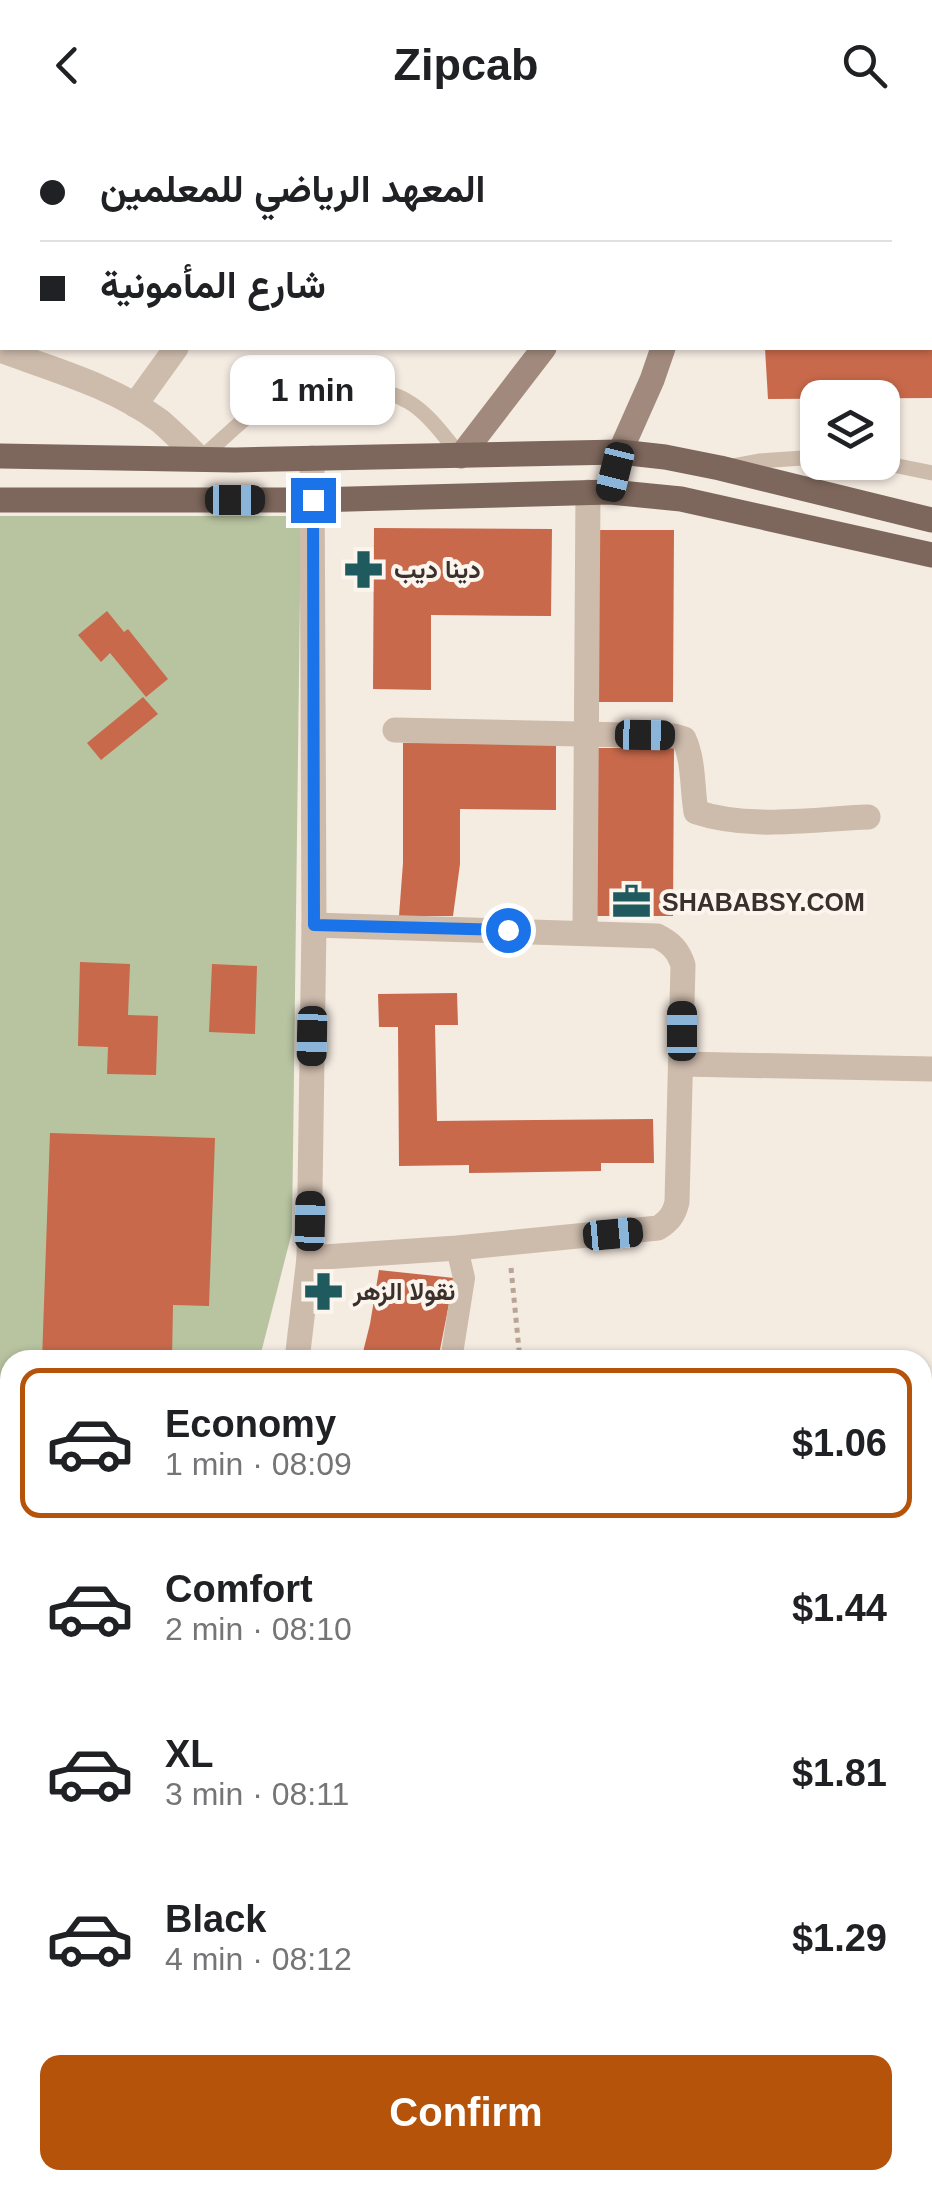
<!DOCTYPE html>
<html lang="en">
<head>
<meta charset="utf-8">
<style>
  body { margin:0; font-family:Arial,Vazirmatn,sans-serif; background:#f6f6f6; color:#202124; height:100vh; display:flex; flex-direction:column; font-size:38px; white-space:nowrap }
  * { box-sizing:border-box; margin:0 }
  p { font-size:32px; color:#757577 }
  .icon { flex:none; width:55px; height:55px; fill:none; stroke:currentColor; stroke-width:2; stroke-linecap:round; stroke-linejoin:round }
  .map { position:relative; flex:1; overflow:hidden }
  .sheet { position:absolute; left:0px; top:1220px; width:932px; height:840px; display:flex; flex-direction:column; background:#fff; border-radius:30px 30px 0 0; box-shadow:0 2px 8px #0004 }
  .sheet>* { flex:none }
  .guide { position:absolute; left:0px; top:0px; width:932px; height:220px; box-shadow:0 2px 8px #0004; display:grid; align-content:center; height:220px; padding:0 40px; background:#fff }
  .buttons { position:absolute; left:800px; top:250px; display:grid; gap:20px }
  .buttons a { display:grid; place-items:center; width:100px; height:100px; border-radius:20px; background:#fff; box-shadow:0 2px 8px #0004; font-size:50px }
  .end { position:absolute; width:45px; height:45px; margin:-22px; border:12px solid #1a73e8; background:#fff; box-shadow:0 0 0 5px #fff }
  .from { border-radius:50% }
  .bubble { position:absolute; height:70px; border-radius:20px; background:#fff; box-shadow:0 2px 8px #0004; font-size:32px; font-weight:600; line-height:70px; text-align:center }
  .car { position:absolute; width:30px; height:60px; margin:-30px -15px; border-radius:12px; box-shadow:0 0 8px 2px #0007; background:linear-gradient(#222 24%,#8ab4d8 0 40%,#222 0 76%,#8ab4d8 0 86%,#222 0) }
  .guide b { display:flex; align-items:center; gap:35px; height:95px; font-size:38px }
  .guide b+b { border-top:2px solid #e0e0e0 }
  .guide i { width:25px; height:25px; background:#202124 }
  ul { padding:18px 0 0; list-style:none }
  li { display:flex; align-items:center; gap:30px; height:150px; margin:0 20px 15px; padding:0 20px; border:5px solid transparent; border-radius:20px }
  li div { flex:1 }
  li b { display:block; font-size:38px }
  li em { font-style:normal; font-weight:600 }
  li.on { border-color:#b45309 }
  li>.icon { width:90px; height:90px; stroke-width:1.5 }
  .action { display:flex; gap:20px; margin-top:auto; padding:20px 40px }
  .action a { flex:1; height:115px; border-radius:20px; background:#b45309; color:#fff; font-size:40px; font-weight:600; line-height:115px; text-align:center }
  header { display:flex; justify-content:space-between; align-items:center; height:130px; padding:0 40px; background:#fff; font-size:45px; font-weight:600 }
  .map>svg:first-child { display:block }
  .green { fill:#b8c4a0 }
  .building { fill:#c8694b }
  .lines { fill:none; stroke-linecap:round; stroke-linejoin:round }
  .path { stroke:#b9a596; stroke-width:5; stroke-dasharray:5 5; stroke-linecap:butt }
  .service { stroke:#cdbbac; stroke-width:15 }
  .pedestrian { stroke:#cdbbac; stroke-width:22 }
  .minor { stroke:#cdbbac; stroke-width:25 }
  .tertiary { stroke:#cdbbac; stroke-width:25 }
  .secondary { stroke:#a18a7d; stroke-width:25 }
  .primary { stroke:#7d675c; stroke-width:25 }
  .route { stroke:#1a73e8; stroke-width:12 }
  .labels { text-anchor:middle; dominant-baseline:central; stroke-width:8; stroke-linejoin:round; paint-order:stroke }
  .poi-label { font-size:25px; font-weight:bold; fill:#3b302b; stroke:#fbf5ee; text-anchor:start }
</style>
</head>
<body>
<header><svg class="icon" aria-label="back" viewBox="0 0 24 24"><path d="M15 5l-7 7 7 7"/></svg>Zipcab<svg class="icon" aria-label="search" viewBox="0 0 24 24"><circle cx="10" cy="10" r="6"/><path d="M15 15l6 6"/></svg></header>
<div class="map">
<svg width="932" height="2060" viewBox="0 0 932 2060">
  <rect width="100%" height="100%" fill="#f4ebe1"/>
  <!-- green -->
  <polygon class="green" points="0,386 301,386 292,1102 262,1219 256,1230 10,1230 10,1470 0,1477"/>
  <!-- building -->
  <g class="building">
    <polygon points="765,218 932,218 932,268 768,269"/>
    <polygon points="374,398 552,399 551,486 431,485 431,560 373,559"/>
    <polygon points="592,400 674,400 673,572 591,572"/>
    <polygon points="107,481 124,502 128,499 168,549 146,567 110,523 101,532 78,505"/>
    <polygon points="143,567 158,584 101,630 87,613"/>
    <polygon points="403,613 556,614 556,680 460,679 460,734 453,786 399,786 403,733"/>
    <polygon points="597,618 674,618 673,786 597,786"/>
    <polygon points="80,832 130,834 128,885 158,886 156,945 107,944 108,917 78,916"/>
    <polygon points="212,834 257,836 255,904 209,902"/>
    <polygon points="457,863 458,895 435,895 437,991 653,989 654,1033 601,1033 601,1041 469,1043 469,1035 399,1036 398,897 379,897 378,864"/>
    <polygon points="50,1003 215,1008 209,1176 173,1175 172,1230 42,1230"/>
    <polygon points="379,1140 454,1148 438,1230 361,1230 370,1194"/>
    <polygon points="0,1696 10,1735 10,1865 0,1867"/>
    <polygon points="10,1904 10,2050 68,2050 70,2060 0,2060 0,1906"/>
    <polygon points="703,2050 766,2050 768,2060 705,2060"/>
  </g>
  <g class="lines">
    <!-- path -->
    <polyline class="path" points="511,1138 520,1230"/>
    <!-- service -->
    <g class="service">
      <path d="M200,329C223,310 251,278 279,268C300,260 325,262 348,261C369,260 389,260 407,271C429,283 445,308 461,326"/>
      <polyline points="878,332 932,343"/>
      <polyline points="732,336 759,331 818,327"/>
      <polyline points="922,1554 932,1552"/>
      <polyline points="922,1965 932,1965"/>
    </g>
    <!-- pedestrian -->
    <polyline class="pedestrian" points="451,1230 464,1148 457,1118"/>
    <!-- minor -->
    <g class="minor">
      <polyline points="330,2 331,0"/>
      <path d="M0,220C54,240 113,256 160,291C174,303 187,316 200,329"/>
      <polyline points="135,275 176,218"/>
      <path d="M395,600L674,606L684,609C694,631 692,658 696,682C750,700 812,689 868,687"/>
      <polyline points="585,802 588,362"/>
      <polyline points="682,934 932,939"/>
      <path d="M309,1128L457,1118L658,1098C669,1091 674,1085 677,1072L683,835C678,820 671,813 657,806L314,795"/>
      <polyline points="0,1894 10,1891"/>
      <polyline points="652,2050 654,2060"/>
      <polyline points="293,2060 348,2050"/>
    </g>
    <!-- tertiary -->
    <g class="tertiary">
      <polyline points="297,1230 309,1128 314,795 312,328"/>
      <polyline points="4,1523 10,1547"/>
      <polyline points="125,2050 127,2060"/>
    </g>
    <!-- secondary -->
    <g class="secondary">
      <polyline points="673,2 673,0"/>
      <polyline points="620,322 652,250 663,218"/>
      <polyline points="461,326 544,218"/>
    </g>
    <!-- primary -->
    <g class="primary">
      <polyline points="0,326 235,330 620,322 665,327 720,338 932,390"/>
      <polyline points="0,370 313,370 610,362 681,369 932,425"/>
    </g>
  </g>
  <g class="lines">
    <!-- route -->
    <polyline class="route" points="313,370 314,795 508,800"/>
  </g>
  <!-- icons -->
  <defs>
    <symbol id="pharmacy-bare" viewBox="-9 -9 18 18"><path d="M-2-6h4v4h4v4h-4v4h-4v-4h-4v-4h4Z" fill="#1f5a5e" stroke="#fbf5ee" stroke-width="2.5" paint-order="stroke"/></symbol>
    <symbol id="office-bare" viewBox="-9 -9 18 18"><path d="M-6-3h4V-5.5h4V-3h4V5H-6ZM-1-4.5V-3h2v-1.5ZM-6 0V1H6V0Z" fill="#1f5a5e" stroke="#fbf5ee" stroke-width="2.5" paint-order="stroke"/></symbol>
  </defs>
  <g fill-rule="evenodd">
    <use href="#pharmacy-bare" x="336" y="412" width="55" height="55"/>
    <use href="#office-bare" x="604" y="744" width="55" height="55"/>
    <use href="#pharmacy-bare" x="296" y="1134" width="55" height="55"/>
  </g>
  <g class="labels">
    <!-- poi labels -->
    <g class="poi-label">
      <text x="394" y="439">دينا ديب</text>
      <text x="662" y="772">SHABABSY.COM</text>
      <text x="353" y="1161">نقولا الزهر</text>
    </g>
  </g>
</svg>
<div class="buttons">
<a><svg class="icon" aria-label="layers" viewBox="0 0 24 24"><path d="M12 4l9 5-9 5-9-5zM3 14l9 5 9-5"/></svg></a>
</div>
<i class="end from" style="left:508px;top:800px"></i>
<i class="end" style="left:313px;top:370px"></i>
<div class="bubble" style="left:230px;top:225px;width:165px">1 min</div>
<i class="car" style="left:615px;top:342px;rotate:194deg"></i>
<i class="car" style="left:235px;top:370px;rotate:90deg"></i>
<i class="car" style="left:645px;top:605px;rotate:91deg"></i>
<i class="car" style="left:682px;top:901px;rotate:0deg"></i>
<i class="car" style="left:312px;top:906px;rotate:181deg"></i>
<i class="car" style="left:310px;top:1091px;rotate:1deg"></i>
<i class="car" style="left:613px;top:1104px;rotate:85deg"></i>
<div class="guide">
<b><i class="from"></i>المعهد الرياضي للمعلمين</b>
<b><i></i>شارع المأمونية</b>
</div>
<section class="sheet">
<ul>
<li class="on"><svg class="icon" aria-label="car" viewBox="0 0 24 24"><path d="M5 17H2v-5l4-1 3-4h7l3 4 3 1v5h-3M9 17h6M6 11h13"/><circle cx="7" cy="17" r="2"/><circle cx="17" cy="17" r="2"/></svg><div><b>Economy</b><p>1 min · 08:09</p></div><em>$1.06</em></li>
<li><svg class="icon" aria-label="car" viewBox="0 0 24 24"><path d="M5 17H2v-5l4-1 3-4h7l3 4 3 1v5h-3M9 17h6M6 11h13"/><circle cx="7" cy="17" r="2"/><circle cx="17" cy="17" r="2"/></svg><div><b>Comfort</b><p>2 min · 08:10</p></div><em>$1.44</em></li>
<li><svg class="icon" aria-label="car" viewBox="0 0 24 24"><path d="M5 17H2v-5l4-1 3-4h7l3 4 3 1v5h-3M9 17h6M6 11h13"/><circle cx="7" cy="17" r="2"/><circle cx="17" cy="17" r="2"/></svg><div><b>XL</b><p>3 min · 08:11</p></div><em>$1.81</em></li>
<li><svg class="icon" aria-label="car" viewBox="0 0 24 24"><path d="M5 17H2v-5l4-1 3-4h7l3 4 3 1v5h-3M9 17h6M6 11h13"/><circle cx="7" cy="17" r="2"/><circle cx="17" cy="17" r="2"/></svg><div><b>Black</b><p>4 min · 08:12</p></div><em>$1.29</em></li>
</ul>
<div class="action"><a>Confirm</a></div>
</section>
</div>
</body>
</html>
